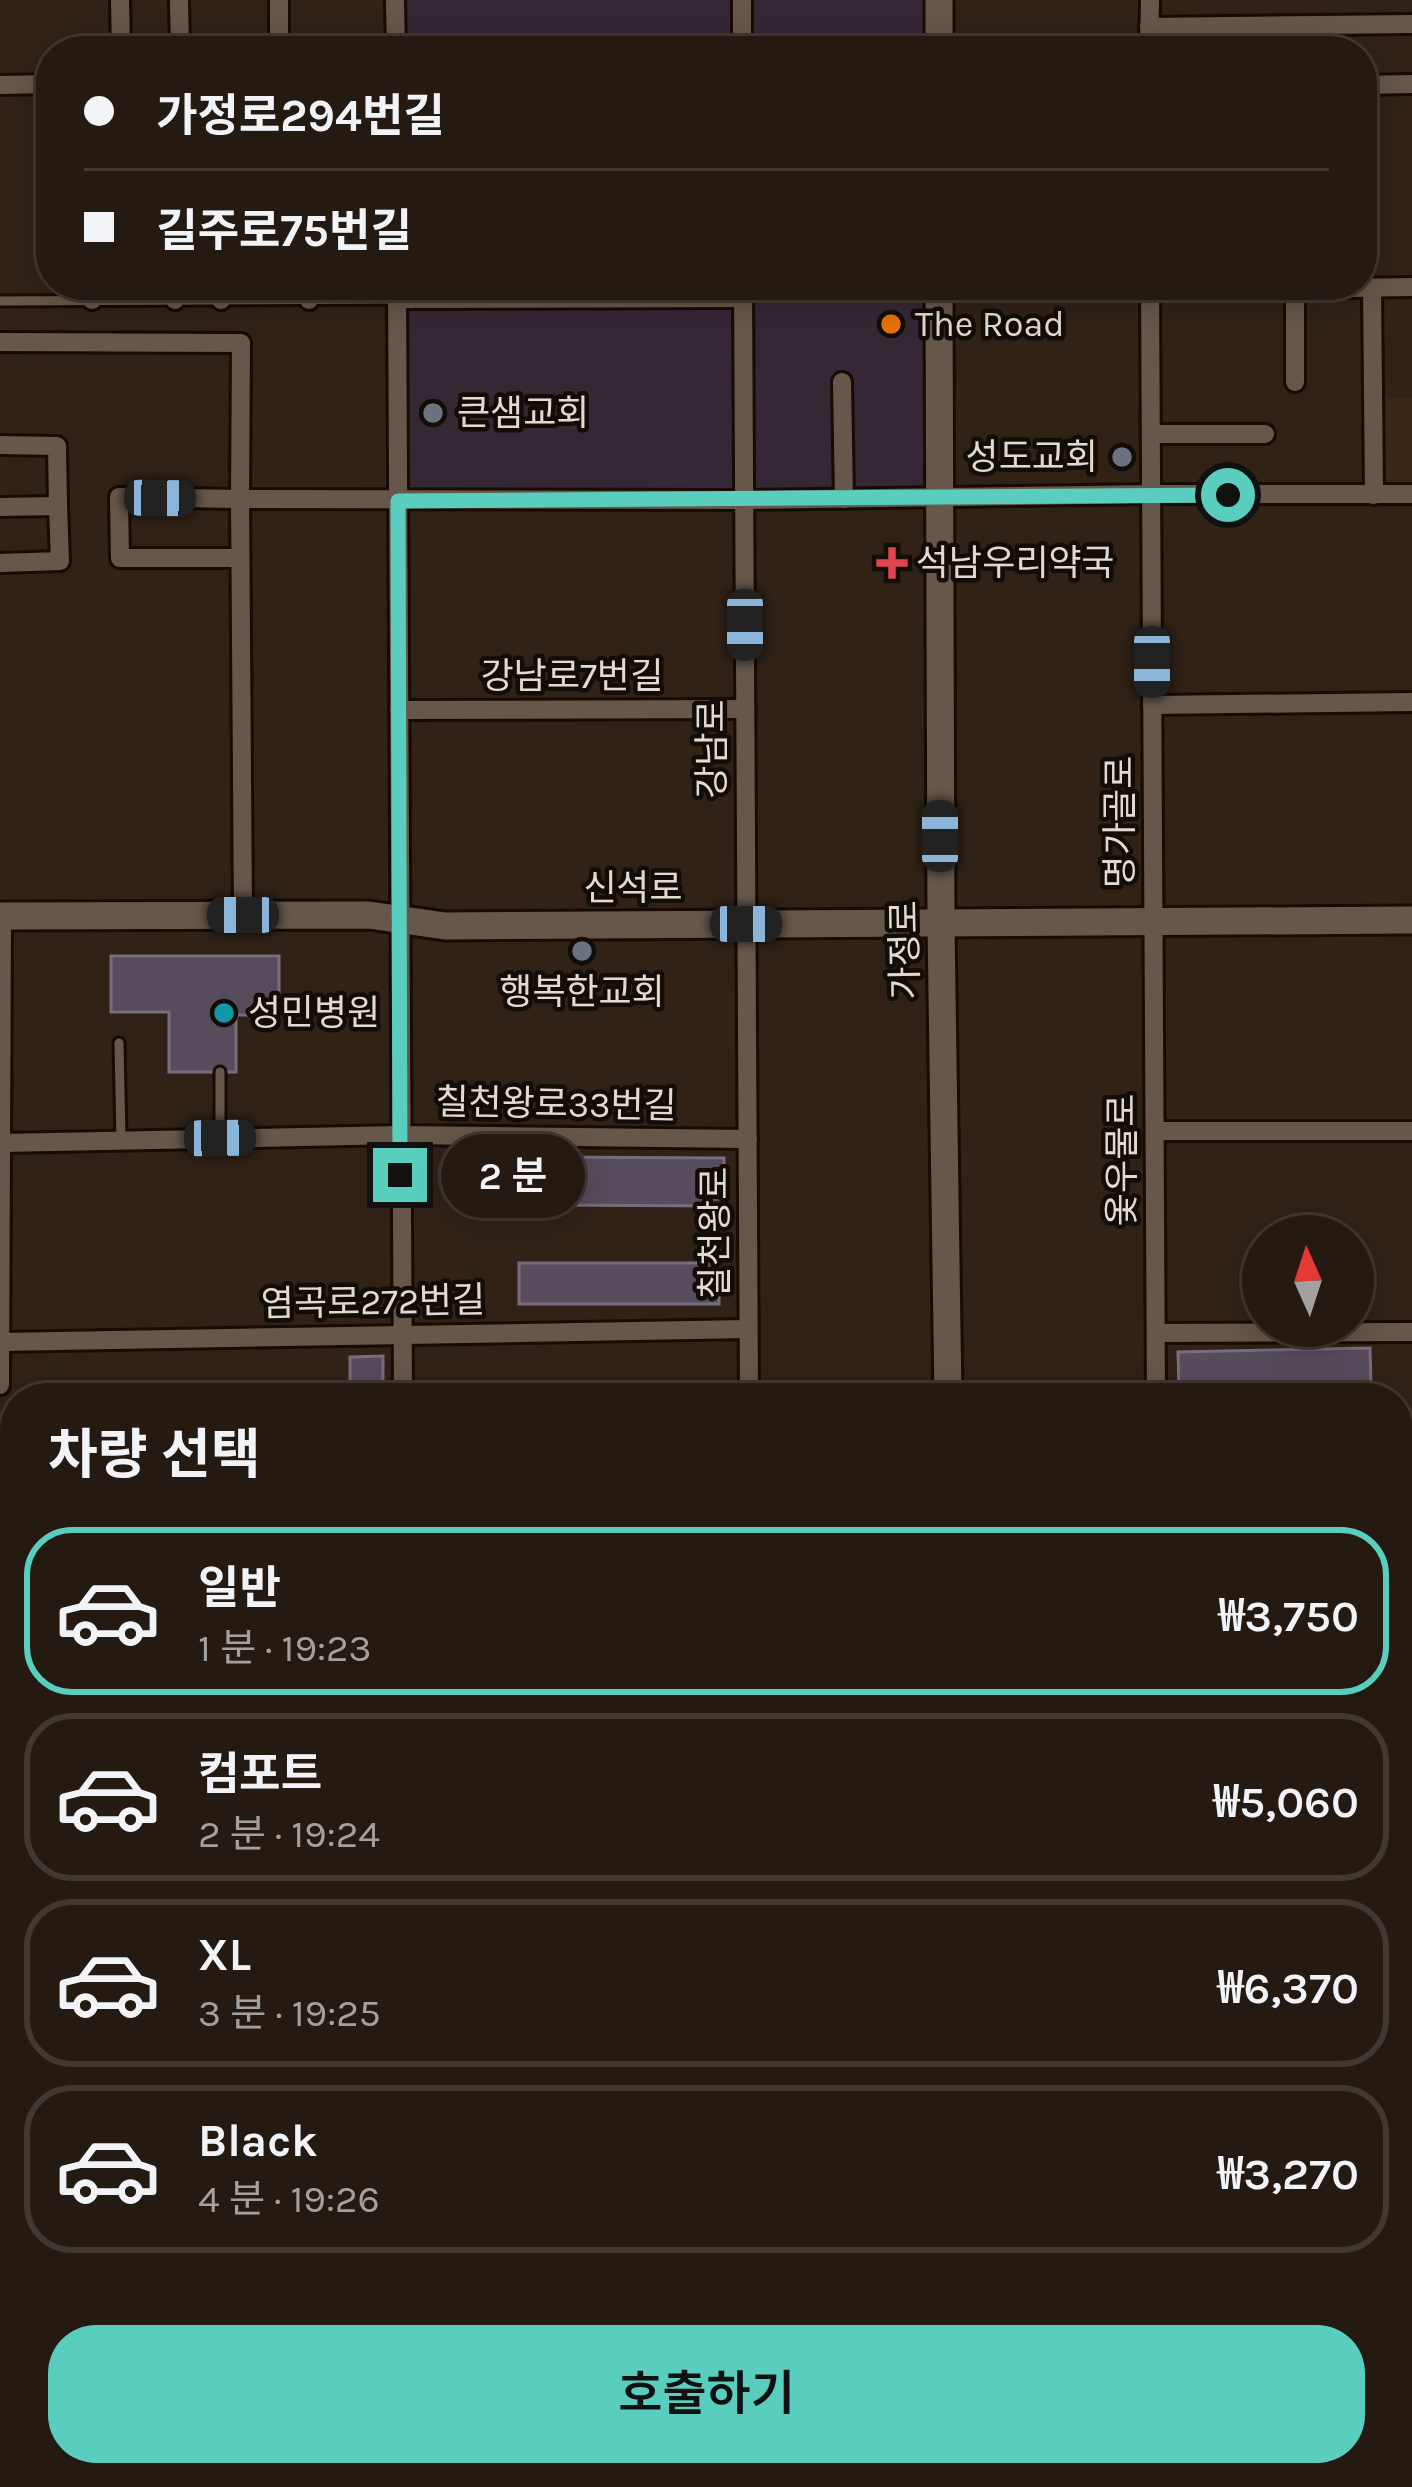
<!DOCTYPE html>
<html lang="ko">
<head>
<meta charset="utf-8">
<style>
  body { margin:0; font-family:Karla,"Noto Sans KR",sans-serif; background:#30271f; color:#f1f3f6; height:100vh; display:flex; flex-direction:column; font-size:45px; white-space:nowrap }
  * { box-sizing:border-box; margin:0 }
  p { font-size:39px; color:#a3a19f }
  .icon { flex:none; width:66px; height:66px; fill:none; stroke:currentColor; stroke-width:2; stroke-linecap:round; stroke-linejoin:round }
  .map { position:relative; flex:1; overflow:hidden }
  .drawer { position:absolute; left:0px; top:1383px; width:1413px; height:1104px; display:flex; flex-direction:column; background:#241a11; border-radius:48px 48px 0 0; box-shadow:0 6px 30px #0003,0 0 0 3px #413831 }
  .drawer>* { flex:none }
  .top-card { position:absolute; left:36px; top:36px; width:1341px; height:264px; border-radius:48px; box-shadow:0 6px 30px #0003,0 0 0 3px #413831; display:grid; align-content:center; height:264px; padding:0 48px; background:#241a11 }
  .needle { width:78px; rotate:357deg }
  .tools { position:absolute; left:1242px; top:1215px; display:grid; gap:24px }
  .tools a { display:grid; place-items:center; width:132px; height:132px; border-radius:50%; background:#241a11; box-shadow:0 6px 30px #0003,0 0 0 3px #413831; font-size:60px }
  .end { position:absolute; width:54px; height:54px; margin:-27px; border:15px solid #59cebe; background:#111; box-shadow:0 0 0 6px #111 }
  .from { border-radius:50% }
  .bubble { position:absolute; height:84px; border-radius:42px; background:#241a11; box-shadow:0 6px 30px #0003,0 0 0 3px #413831; font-size:39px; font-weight:600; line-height:84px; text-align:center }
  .car { position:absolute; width:36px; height:72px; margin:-36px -18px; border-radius:15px; box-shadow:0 0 9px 3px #0007; background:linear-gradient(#222 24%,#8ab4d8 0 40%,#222 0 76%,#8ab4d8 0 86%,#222 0) }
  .top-card b { display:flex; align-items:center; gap:42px; height:114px; font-size:45px }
  .top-card b+b { border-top:3px solid #413831 }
  .top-card i { width:30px; height:30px; background:#f1f3f6 }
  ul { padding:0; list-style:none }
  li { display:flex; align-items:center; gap:36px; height:168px; margin:0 24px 18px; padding:0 24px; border:6px solid #413831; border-radius:48px }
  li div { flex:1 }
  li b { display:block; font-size:45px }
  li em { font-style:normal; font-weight:600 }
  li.active { border-color:#59cebe }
  li>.icon { width:108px; height:108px; stroke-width:1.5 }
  h2 { padding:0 48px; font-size:54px; line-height:144px }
  .primary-button { display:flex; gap:24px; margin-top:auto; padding:24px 48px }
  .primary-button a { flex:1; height:138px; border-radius:48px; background:#59cebe; color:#111; font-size:48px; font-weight:600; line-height:138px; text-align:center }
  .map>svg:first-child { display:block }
  .commercial { fill:#342835 }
  .built { fill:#3a2717 }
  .park { fill:url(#park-crowns) }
  .building { fill:#574c5b; stroke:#796c7d; stroke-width:3 }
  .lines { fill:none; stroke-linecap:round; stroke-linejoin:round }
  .lane-casing { stroke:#170b03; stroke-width:15 }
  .street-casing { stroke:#170b03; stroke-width:24 }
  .secondary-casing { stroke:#170b03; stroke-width:33 }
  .lane { stroke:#67574a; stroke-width:9 }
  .street { stroke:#67574a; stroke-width:18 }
  .secondary { stroke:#67574a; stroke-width:27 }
  .route { stroke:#59cebe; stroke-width:15 }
  .food-dot { fill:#e8710a; stroke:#130d08; stroke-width:4.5 }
  .worship-dot { fill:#6b7280; stroke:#130d08; stroke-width:4.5 }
  .health-dot { fill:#e0444e; stroke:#130d08; stroke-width:4.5 }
  .culture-dot { fill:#0f9aa8; stroke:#130d08; stroke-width:4.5 }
  .labels { text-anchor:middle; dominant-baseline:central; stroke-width:9; stroke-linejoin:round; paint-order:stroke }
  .poi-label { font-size:36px; fill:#e3d9d2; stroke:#130d08; text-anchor:start }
  .street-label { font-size:36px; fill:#e3d9d2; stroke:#130d08 }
</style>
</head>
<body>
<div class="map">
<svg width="1412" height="2487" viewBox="0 0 1412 2487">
  <defs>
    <pattern id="park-crowns" width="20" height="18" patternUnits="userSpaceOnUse" patternTransform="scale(3)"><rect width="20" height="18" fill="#2a3223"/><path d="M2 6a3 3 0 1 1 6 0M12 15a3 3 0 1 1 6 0" fill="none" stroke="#494f42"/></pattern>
  </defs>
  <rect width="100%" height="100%" fill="#302217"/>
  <!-- commercial -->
  <g class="commercial">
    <rect x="407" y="0" width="525" height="51"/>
    <polygon points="407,285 932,285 933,492 408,494"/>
    <polygon points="866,2472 923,2472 924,2487 866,2487"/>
    <rect x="993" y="2472" width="58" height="15"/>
  </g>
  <!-- built -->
  <polygon class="built" points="1373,399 1412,399 1412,494 1374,495"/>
  <!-- park -->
  <polygon class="park" points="15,1552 15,1722 1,1722 0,1553"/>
  <!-- building -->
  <g class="building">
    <polygon points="111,956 279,956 279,1015 236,1015 236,1072 169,1072 169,1012 111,1012"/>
    <polygon points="545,1157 724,1158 724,1206 545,1205"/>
    <rect x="519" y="1263" width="200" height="41"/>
    <polygon points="1370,1348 1371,1385 1179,1389 1178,1352"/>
    <polygon points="383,1356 383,1383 350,1383 350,1357"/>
    <polygon points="362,1396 362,1398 168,1398"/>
  </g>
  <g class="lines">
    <defs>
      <g id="lane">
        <polyline points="0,301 397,299"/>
        <polyline points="119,1043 121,1140"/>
        <polyline points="220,1072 220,1138"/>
        <polyline points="7,2189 10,2487"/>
        <polyline points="44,2472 44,2487"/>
      </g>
      <g id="street">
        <polyline points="120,0 121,51"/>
        <polyline points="179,0 180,51"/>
        <polyline points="395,0 396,51"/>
        <polyline points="742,0 742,51"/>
        <polyline points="1149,27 1412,24"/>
        <polyline points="279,51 279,0"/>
        <polyline points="1149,51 1150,0"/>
        <polyline points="0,85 51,84"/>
        <polyline points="1362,85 1412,84"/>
        <polyline points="92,285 92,300"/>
        <polyline points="175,285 175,300"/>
        <polyline points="220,285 221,300"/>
        <polyline points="309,285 309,300"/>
        <polyline points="397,285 403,1398"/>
        <polyline points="743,285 749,1398"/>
        <polyline points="1150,285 1156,1398"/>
        <polyline points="1372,288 1374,495"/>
        <polyline points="1295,289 1295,382"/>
        <polyline points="1150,291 1412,287"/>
        <polyline points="397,299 743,298"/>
        <polyline points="0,342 241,343 240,499 119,497 120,558 240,558"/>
        <polyline points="842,382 844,499"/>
        <polyline points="1151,434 1265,434"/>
        <polyline points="0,445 57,446 58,506 0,507"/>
        <polyline points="0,563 60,561 58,506"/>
        <polyline points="1152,705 1412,702"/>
        <polyline points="399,710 745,709"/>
        <polyline points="243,915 240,499 744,500 1152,494 1412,494"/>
        <polyline points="1155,1131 1412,1131"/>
        <polyline points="1,1143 400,1135 748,1139"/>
        <polyline points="1156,1333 1412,1332"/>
        <polyline points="0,1342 748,1329"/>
        <polyline points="0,1385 2,916"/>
        <polyline points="1398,1538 1412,1538"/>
        <polyline points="0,1666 6,1949 7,2184"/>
        <polyline points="1398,1739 1412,1739"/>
        <polyline points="1398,1943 1412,1943"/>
        <polyline points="1391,2472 1391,2487"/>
        <polyline points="1163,2476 1333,2472"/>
        <polyline points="408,2481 754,2476"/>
      </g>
      <g id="secondary">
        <polyline points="939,51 939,0"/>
        <polyline points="939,285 941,925 948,1398"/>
        <polyline points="0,916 369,915 445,926 1412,920"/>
        <polyline points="1398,2148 1412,2148"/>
        <polyline points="1398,2175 1412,2175"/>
        <polyline points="0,2184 15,2184"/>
        <polyline points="1398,2199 1412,2199"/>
        <polyline points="951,2472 951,2487"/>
      </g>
    </defs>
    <!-- lane casing -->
    <use href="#lane" class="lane-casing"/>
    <!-- street casing -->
    <use href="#street" class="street-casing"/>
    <!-- secondary casing -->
    <use href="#secondary" class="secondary-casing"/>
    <!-- lane -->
    <use href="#lane" class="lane"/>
    <!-- street -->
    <use href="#street" class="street"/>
    <!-- secondary -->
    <use href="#secondary" class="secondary"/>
  </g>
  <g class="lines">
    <!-- route -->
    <polyline class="route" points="400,1175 398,501 1228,495"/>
  </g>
  <!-- markers -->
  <circle class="food-dot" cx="891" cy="324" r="12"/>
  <g class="worship-dot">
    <circle cx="433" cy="413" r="12"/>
    <circle cx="1122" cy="457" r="12"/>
    <circle cx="582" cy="951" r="12"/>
  </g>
  <path class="health-dot" d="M886 545h12v12h12v12h-12v12h-12v-12h-12v-12h12z"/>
  <circle class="culture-dot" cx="224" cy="1013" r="12"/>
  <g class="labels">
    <!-- poi labels -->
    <g class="poi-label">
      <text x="915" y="324">The Road</text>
      <text x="457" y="413">큰샘교회</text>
      <text x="1098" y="457" text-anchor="end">성도교회</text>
      <text x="916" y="563">석남우리약국</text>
      <text x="582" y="992" text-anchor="middle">행복한교회</text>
      <text x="248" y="1013">성민병원</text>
    </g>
    <!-- street labels -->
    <g class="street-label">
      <text x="572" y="676">강남로7번길</text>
      <text transform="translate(712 749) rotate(-90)">강남로</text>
      <text transform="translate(1120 822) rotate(-90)">명가골로</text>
      <text x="633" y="888">신석로</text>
      <text transform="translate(905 950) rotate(-91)">가정로</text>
      <text transform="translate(556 1104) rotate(1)">칠천왕로33번길</text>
      <text transform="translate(1122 1160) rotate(-90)">옻우물로</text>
      <text transform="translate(715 1233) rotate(-90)">칠천왕로</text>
      <text transform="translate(373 1302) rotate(-1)">염곡로272번길</text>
    </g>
  </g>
</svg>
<div class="tools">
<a><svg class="needle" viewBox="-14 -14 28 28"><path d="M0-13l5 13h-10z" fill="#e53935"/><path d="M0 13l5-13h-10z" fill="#a3a19f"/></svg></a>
</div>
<i class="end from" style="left:1228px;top:495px"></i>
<i class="end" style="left:400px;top:1175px"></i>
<div class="bubble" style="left:441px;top:1134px;width:144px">2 분</div>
<i class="car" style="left:160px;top:498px;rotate:91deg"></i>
<i class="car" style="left:745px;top:625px;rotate:180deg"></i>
<i class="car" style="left:1152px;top:662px;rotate:180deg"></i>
<i class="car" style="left:940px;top:836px;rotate:0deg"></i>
<i class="car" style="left:243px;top:915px;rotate:270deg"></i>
<i class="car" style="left:746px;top:924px;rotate:90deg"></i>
<i class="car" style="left:220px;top:1138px;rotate:89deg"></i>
<div class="top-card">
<b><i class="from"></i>가정로294번길</b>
<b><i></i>길주로75번길</b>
</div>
<section class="drawer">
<h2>차량 선택</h2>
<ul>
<li class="active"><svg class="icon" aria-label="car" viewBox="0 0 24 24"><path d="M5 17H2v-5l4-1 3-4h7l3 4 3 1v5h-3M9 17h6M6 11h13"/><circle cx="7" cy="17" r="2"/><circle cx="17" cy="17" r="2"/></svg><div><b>일반</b><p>1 분 · 19:23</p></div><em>₩3,750</em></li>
<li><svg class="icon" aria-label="car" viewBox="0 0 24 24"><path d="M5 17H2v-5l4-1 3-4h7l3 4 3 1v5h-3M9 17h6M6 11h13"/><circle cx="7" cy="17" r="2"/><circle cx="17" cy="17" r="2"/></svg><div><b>컴포트</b><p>2 분 · 19:24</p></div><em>₩5,060</em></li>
<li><svg class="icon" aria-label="car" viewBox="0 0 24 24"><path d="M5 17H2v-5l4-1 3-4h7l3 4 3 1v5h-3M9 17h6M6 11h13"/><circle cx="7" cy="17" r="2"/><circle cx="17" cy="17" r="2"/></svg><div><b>XL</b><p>3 분 · 19:25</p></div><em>₩6,370</em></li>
<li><svg class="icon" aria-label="car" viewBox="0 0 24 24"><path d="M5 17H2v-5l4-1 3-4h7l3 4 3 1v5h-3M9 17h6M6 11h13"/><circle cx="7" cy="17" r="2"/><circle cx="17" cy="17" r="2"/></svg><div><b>Black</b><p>4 분 · 19:26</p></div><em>₩3,270</em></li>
</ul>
<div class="primary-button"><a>호출하기</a></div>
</section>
</div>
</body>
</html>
